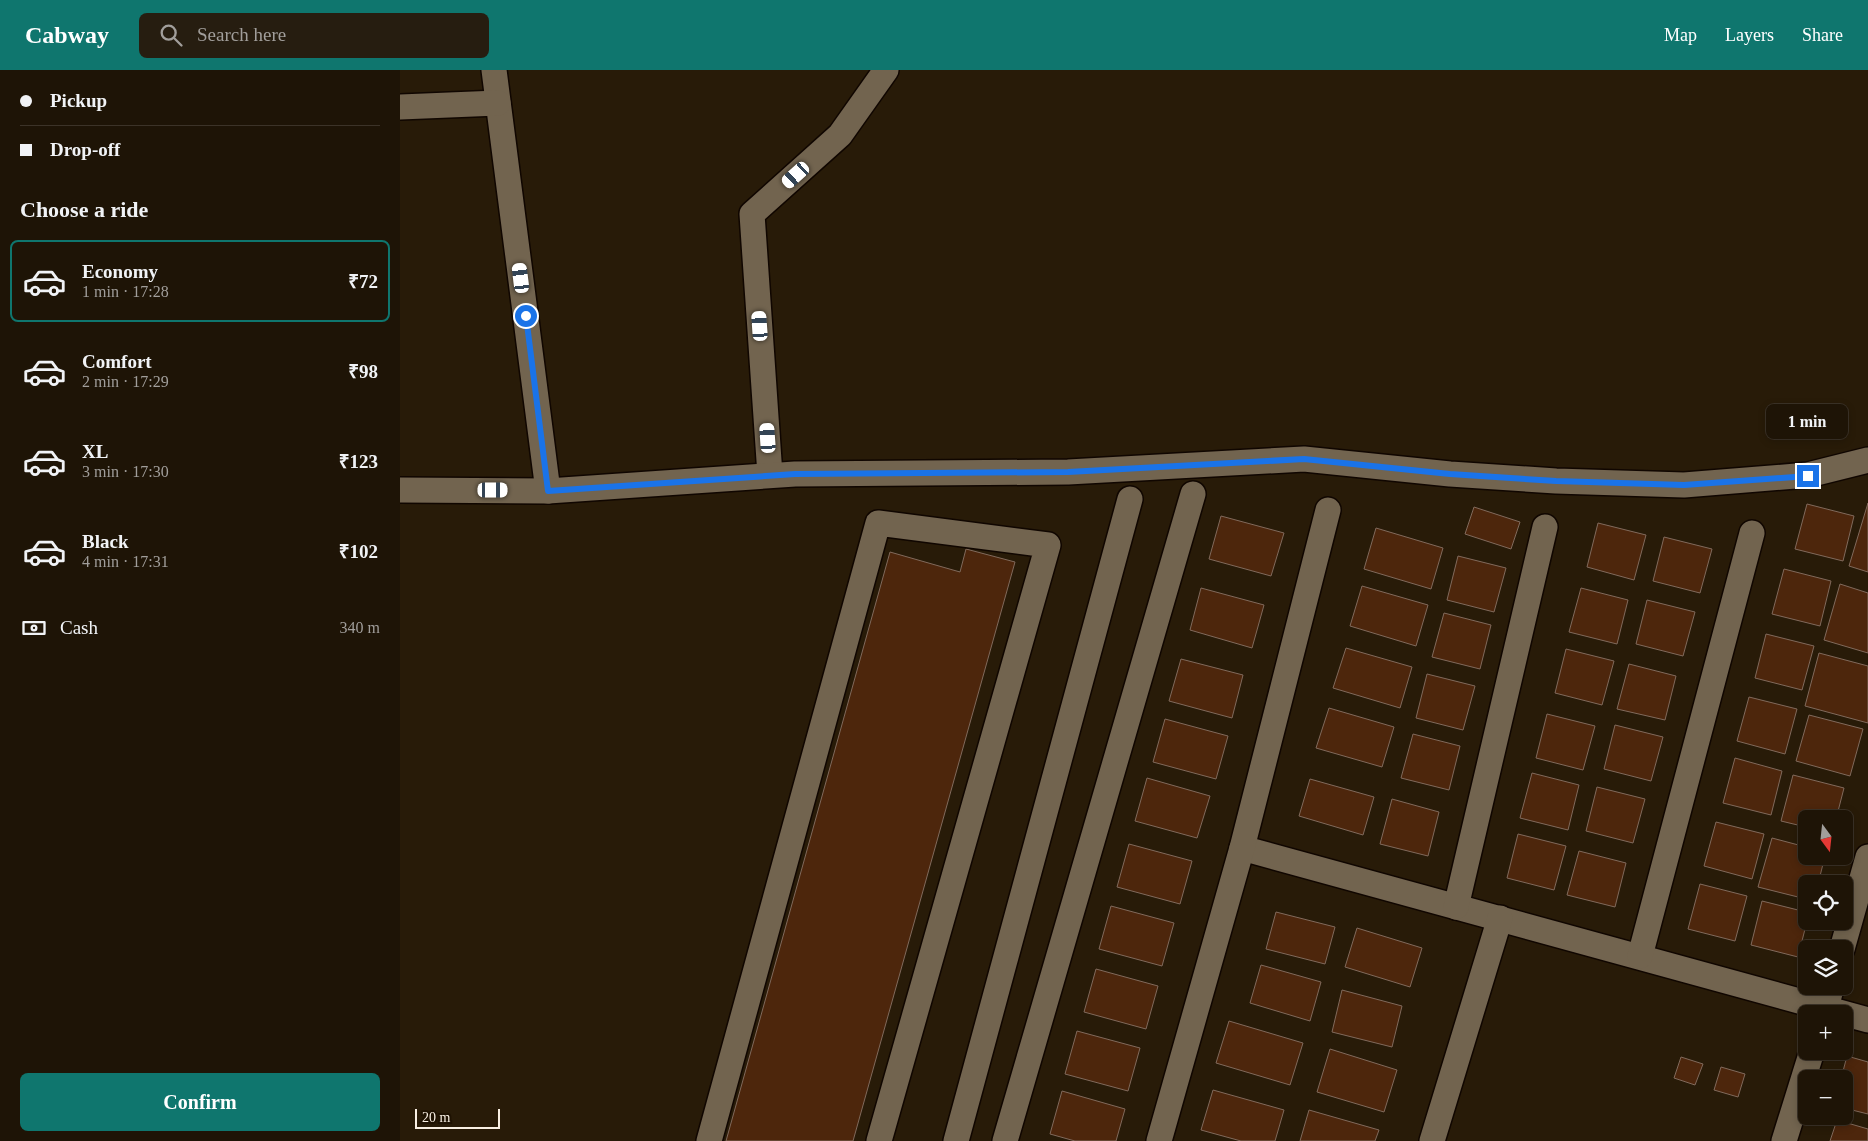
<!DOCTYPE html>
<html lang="en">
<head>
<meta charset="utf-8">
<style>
  body { margin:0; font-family:Georgia,serif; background:#261d10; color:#f1f3f6; height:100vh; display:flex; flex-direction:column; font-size:19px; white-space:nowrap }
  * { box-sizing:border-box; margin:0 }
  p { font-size:16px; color:#a19e9b }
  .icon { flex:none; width:28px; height:28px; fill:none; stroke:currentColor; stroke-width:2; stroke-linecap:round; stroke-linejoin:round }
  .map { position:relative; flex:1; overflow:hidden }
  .details { display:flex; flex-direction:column; background:#1e1406; width:400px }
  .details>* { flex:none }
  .hud { display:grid; align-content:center; height:110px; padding:0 20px; background:#1e1406 }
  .needle { width:32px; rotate:165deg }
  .controls { position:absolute; left:1398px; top:740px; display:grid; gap:10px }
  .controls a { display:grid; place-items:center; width:55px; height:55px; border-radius:8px; background:#1e1406; box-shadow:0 2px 8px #0003,0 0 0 1px #3c3328; font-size:25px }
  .scale { position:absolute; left:15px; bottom:12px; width:85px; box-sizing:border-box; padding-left:5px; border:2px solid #f8efe3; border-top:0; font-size:14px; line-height:18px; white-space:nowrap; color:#f8efe3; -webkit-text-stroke:4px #1e1202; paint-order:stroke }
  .end { position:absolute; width:22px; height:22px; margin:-11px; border:6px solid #1a73e8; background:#fff; box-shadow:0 0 0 2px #fff }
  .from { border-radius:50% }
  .bubble { position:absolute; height:35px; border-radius:8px; background:#1e1406; box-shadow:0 2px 8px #0003,0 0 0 1px #3c3328; font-size:16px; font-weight:700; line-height:35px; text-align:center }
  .car { position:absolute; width:15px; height:30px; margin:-15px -8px; border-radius:6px; box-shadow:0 0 4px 1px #0007; background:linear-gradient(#fff 24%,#345 0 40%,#fff 0 76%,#345 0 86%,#fff 0) }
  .hud b { display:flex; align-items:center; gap:18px; height:48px; font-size:19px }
  .hud b+b { border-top:1px solid #3c3328 }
  .hud i { width:12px; height:12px; background:#f1f3f6 }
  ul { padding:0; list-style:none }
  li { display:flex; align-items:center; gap:15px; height:82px; margin:0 10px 8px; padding:0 10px; border:2px solid transparent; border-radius:8px }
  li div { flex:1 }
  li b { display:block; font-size:19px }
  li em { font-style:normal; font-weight:700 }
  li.active { border-color:#0f766e }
  li>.icon { width:45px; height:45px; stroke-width:1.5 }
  h2 { padding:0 20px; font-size:22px; line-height:60px }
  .pay { display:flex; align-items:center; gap:12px; height:55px; padding:0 20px; font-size:19px }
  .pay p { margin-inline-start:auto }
  .button { display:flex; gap:10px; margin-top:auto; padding:10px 20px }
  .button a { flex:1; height:58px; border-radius:8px; background:#0f766e; color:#fff; font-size:20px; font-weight:700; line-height:58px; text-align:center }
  header { display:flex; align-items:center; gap:30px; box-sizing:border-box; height:70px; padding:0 25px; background:#0f766e; color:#fff }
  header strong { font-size:24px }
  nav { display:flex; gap:28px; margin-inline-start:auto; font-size:18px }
  .search { width:350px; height:45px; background:#261d10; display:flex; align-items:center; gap:12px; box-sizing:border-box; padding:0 18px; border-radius:8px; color:#a19e9b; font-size:19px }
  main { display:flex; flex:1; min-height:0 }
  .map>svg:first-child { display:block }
  .building { fill:#4d260c; stroke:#816a5c }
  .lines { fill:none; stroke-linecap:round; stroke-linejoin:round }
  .street-casing { stroke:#100600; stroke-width:28 }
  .street { stroke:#72644f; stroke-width:25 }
  .route { stroke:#1a73e8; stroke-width:6 }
</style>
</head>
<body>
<header>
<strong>Cabway</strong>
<div class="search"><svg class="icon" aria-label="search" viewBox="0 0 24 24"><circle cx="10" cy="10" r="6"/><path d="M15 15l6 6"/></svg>Search here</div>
<nav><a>Map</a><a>Layers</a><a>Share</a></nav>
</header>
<main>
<section class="details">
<div class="hud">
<b><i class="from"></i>Pickup</b>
<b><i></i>Drop-off</b>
</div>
<h2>Choose a ride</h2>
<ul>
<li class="active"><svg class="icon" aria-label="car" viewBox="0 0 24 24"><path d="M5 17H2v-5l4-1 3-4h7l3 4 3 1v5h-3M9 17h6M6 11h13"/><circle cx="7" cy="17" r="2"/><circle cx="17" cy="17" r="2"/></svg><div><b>Economy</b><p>1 min · 17:28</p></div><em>₹72</em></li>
<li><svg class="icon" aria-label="car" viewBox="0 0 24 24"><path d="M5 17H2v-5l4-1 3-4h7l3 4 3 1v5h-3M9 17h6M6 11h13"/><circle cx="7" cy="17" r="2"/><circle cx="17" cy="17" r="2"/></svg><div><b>Comfort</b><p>2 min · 17:29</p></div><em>₹98</em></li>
<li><svg class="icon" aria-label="car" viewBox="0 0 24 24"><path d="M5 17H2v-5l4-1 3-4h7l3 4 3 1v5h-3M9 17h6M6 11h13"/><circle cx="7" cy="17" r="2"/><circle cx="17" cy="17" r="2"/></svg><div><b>XL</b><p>3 min · 17:30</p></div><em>₹123</em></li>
<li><svg class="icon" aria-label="car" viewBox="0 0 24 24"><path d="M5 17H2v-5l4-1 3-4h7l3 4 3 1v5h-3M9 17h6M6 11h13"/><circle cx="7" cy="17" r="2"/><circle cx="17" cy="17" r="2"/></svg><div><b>Black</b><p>4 min · 17:31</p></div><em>₹102</em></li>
</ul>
<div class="pay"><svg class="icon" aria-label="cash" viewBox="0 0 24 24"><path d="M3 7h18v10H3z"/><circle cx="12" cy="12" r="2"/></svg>Cash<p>340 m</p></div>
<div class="button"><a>Confirm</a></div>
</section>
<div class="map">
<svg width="1468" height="1071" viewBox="0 0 1468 1071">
  <rect width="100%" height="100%" fill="#281b08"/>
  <!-- building -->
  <g class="building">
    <polygon points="1468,433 1468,502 1449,496"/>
    <polygon points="1407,434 1454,446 1443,491 1395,479"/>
    <polygon points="1074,437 1120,452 1111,479 1065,464"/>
    <polygon points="821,446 884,463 871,506 809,489"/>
    <polygon points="1198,453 1246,465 1234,510 1187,497"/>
    <polygon points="976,458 1043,478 1031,519 964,499"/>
    <polygon points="1264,467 1312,479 1300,523 1253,511"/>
    <polygon points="566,479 615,492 453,1071 326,1071 490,482 560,502"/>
    <polygon points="1058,486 1106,498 1094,542 1047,530"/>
    <polygon points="1384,499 1431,511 1420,556 1372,544"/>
    <polygon points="1440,514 1468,523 1468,583 1424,570"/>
    <polygon points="962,516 1028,535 1016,576 950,556"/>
    <polygon points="801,518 864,535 852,578 790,560"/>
    <polygon points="1181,518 1228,530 1217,574 1169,562"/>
    <polygon points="1247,530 1295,542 1283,586 1236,574"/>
    <polygon points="1044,543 1091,555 1080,599 1032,587"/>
    <polygon points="1366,564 1414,576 1402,620 1355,608"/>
    <polygon points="946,578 1012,597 1000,638 933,618"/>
    <polygon points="1166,579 1214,591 1202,635 1155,623"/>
    <polygon points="1419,583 1468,596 1468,653 1405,636"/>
    <polygon points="781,589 843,605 832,648 769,631"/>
    <polygon points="1229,594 1276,606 1265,650 1217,639"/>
    <polygon points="1027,604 1075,616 1063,660 1016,648"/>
    <polygon points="1349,627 1397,639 1385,684 1337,671"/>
    <polygon points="929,638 994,657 982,697 916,678"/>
    <polygon points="1147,644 1195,656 1183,700 1136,688"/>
    <polygon points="1409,645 1463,659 1450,706 1396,691"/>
    <polygon points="765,649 828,666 816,709 753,692"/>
    <polygon points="1215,655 1263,667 1251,711 1204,699"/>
    <polygon points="1013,664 1060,676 1049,720 1001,708"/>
    <polygon points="1335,688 1382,701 1371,745 1323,733"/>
    <polygon points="1132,703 1179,715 1168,760 1120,748"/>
    <polygon points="1393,705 1444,718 1436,749 1406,749 1406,757 1381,751"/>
    <polygon points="747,708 810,726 797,768 735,751"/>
    <polygon points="910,709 974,727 963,765 899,746"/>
    <polygon points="1197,717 1245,729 1233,773 1186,761"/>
    <polygon points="992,729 1039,742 1028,786 980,774"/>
    <polygon points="1316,752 1364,764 1352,809 1304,796"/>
    <polygon points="1118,764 1166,776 1154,820 1107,808"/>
    <polygon points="1372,768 1406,777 1406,786 1425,786 1418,814 1406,814 1406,829 1358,817"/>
    <polygon points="729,774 792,791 780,834 717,817"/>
    <polygon points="1179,781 1226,793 1215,837 1167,825"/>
    <polygon points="1300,814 1347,826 1335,871 1288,859"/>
    <polygon points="1362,831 1406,842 1407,851 1398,887 1351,875"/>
    <polygon points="711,836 774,853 762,896 699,879"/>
    <polygon points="876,842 935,857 925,894 866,879"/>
    <polygon points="957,858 1022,878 1010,917 945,897"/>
    <polygon points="861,895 921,912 910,951 850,933"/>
    <polygon points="696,899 758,916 746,959 684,942"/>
    <polygon points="942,920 1002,936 992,977 932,962"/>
    <polygon points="829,951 903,973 890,1015 816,993"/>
    <polygon points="677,961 740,978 728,1021 665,1004"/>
    <polygon points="930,979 997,1000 984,1042 917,1022"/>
    <polygon points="1447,986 1468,992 1468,1044 1444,1038 1444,1009 1441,1009"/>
    <polygon points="1281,987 1303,994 1295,1015 1274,1008"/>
    <polygon points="1321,997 1345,1004 1338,1027 1314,1020"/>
    <polygon points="813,1020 884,1040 875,1071 841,1071 801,1060"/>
    <polygon points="662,1021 725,1039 716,1071 675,1071 650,1064"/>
    <polygon points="909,1040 979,1060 975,1071 900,1071"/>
    <polygon points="1437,1050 1468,1059 1468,1071 1430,1071"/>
  </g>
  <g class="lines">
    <defs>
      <g id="street">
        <polyline points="94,0 148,421"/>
        <polyline points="0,37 98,33"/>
        <polyline points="370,405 352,144 440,65 486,0"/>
        <polyline points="0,420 148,421 395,404 668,402 904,389 1050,404 1156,411 1284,415 1408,405 1468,390"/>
        <polyline points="842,778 1468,950"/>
        <polyline points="1056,837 1145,457"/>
        <polyline points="1442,879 1468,787"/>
        <polyline points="1240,886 1352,463"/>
        <polyline points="1424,944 1432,916"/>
        <polyline points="309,1071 478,453 648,475 479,1071"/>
        <polyline points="556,1071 730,429"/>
        <polyline points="605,1071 793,424"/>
        <polyline points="759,1071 842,778 928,440"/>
        <polyline points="1032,1071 1100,848"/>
        <polyline points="1384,1071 1412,981"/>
      </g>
    </defs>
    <!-- street casing -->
    <use href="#street" class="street-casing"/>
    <!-- street -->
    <use href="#street" class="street"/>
  </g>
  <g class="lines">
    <!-- route -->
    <polyline class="route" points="126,246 148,421 395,404 668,402 904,389 1050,404 1156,411 1284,415 1408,406"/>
  </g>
</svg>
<div class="controls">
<a><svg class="needle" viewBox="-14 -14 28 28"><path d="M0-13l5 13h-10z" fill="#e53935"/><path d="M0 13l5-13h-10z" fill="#a19e9b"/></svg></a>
<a><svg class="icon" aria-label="locate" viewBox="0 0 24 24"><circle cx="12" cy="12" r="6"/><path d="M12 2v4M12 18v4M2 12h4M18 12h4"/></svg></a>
<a><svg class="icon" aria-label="layers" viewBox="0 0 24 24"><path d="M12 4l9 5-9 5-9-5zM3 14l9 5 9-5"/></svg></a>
<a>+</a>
<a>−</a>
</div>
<div class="scale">20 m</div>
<i class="end from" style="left:126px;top:246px"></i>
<i class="end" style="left:1408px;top:406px"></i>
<div class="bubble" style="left:1366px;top:334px;width:82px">1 min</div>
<i class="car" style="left:396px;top:105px;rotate:228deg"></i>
<i class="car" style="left:121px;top:208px;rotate:353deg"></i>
<i class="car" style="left:360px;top:256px;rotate:356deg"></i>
<i class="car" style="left:368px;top:368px;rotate:356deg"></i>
<i class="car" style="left:93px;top:420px;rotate:90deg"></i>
</div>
</main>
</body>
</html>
